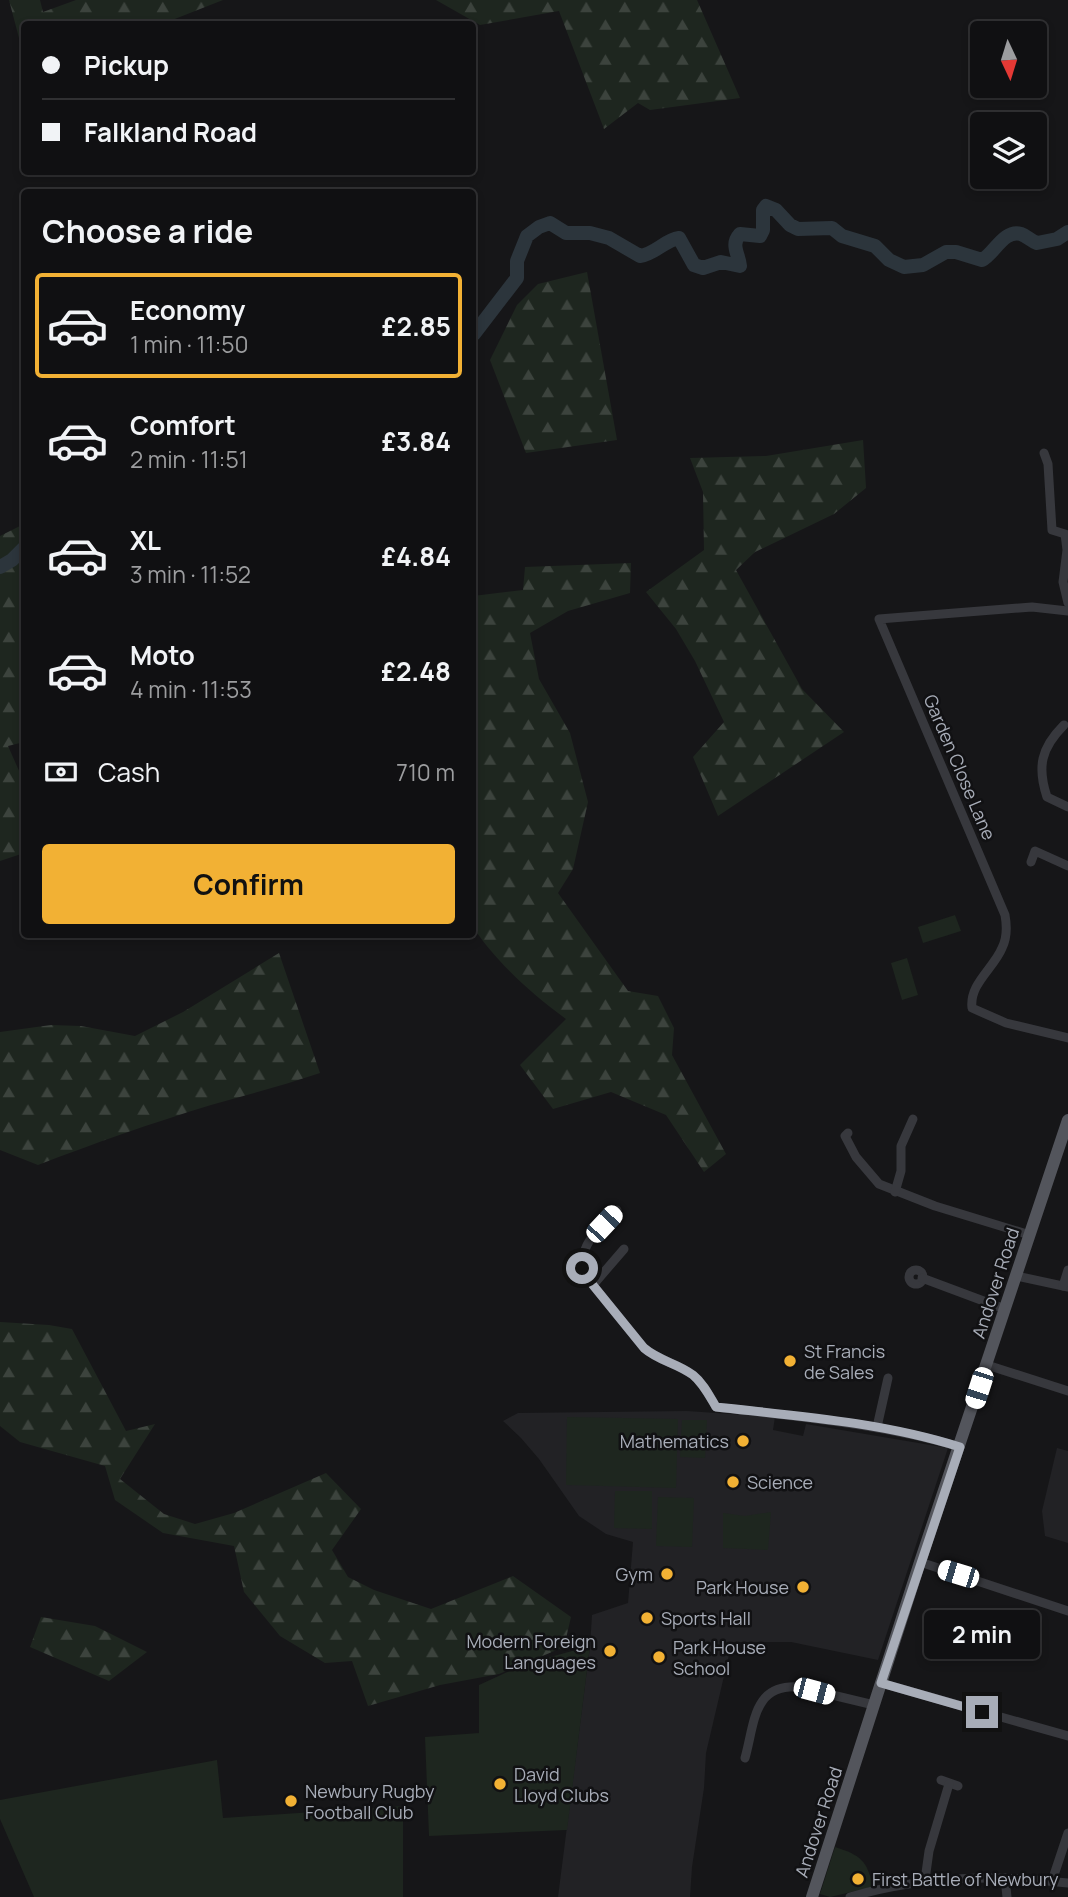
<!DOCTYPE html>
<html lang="en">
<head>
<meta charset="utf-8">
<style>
  body { margin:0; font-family:Manrope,sans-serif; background:#1e1e20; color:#f1f3f6; height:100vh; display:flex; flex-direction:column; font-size:26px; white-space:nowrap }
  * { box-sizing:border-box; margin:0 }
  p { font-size:23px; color:#9c9d9f }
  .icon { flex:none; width:38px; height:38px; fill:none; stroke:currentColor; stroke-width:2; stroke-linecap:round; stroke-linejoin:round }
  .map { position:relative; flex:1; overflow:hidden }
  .panel { position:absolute; left:21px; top:189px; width:455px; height:749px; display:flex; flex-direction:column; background:#101012; border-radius:7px; box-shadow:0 4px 10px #0003,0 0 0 2px #303032 }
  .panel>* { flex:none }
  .guide { position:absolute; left:21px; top:21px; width:455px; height:154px; border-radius:7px; box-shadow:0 4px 10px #0003,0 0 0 2px #303032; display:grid; align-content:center; height:154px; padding:0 21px; background:#101012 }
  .needle { width:46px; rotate:176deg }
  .buttons { position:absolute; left:970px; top:21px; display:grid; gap:14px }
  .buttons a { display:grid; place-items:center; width:77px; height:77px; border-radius:7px; background:#101012; box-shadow:0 4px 10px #0003,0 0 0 2px #303032; font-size:35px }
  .end { position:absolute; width:32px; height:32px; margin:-16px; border:9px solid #a8adb8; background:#111; box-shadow:0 0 0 4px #111 }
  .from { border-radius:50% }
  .bubble { position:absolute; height:49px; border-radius:7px; background:#101012; box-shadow:0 4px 10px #0003,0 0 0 2px #303032; font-size:23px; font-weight:700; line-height:49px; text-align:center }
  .car { position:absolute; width:21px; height:42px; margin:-21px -10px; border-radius:9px; box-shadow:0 0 5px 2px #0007; background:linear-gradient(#fff 24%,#345 0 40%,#fff 0 76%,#345 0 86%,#fff 0) }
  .guide b { display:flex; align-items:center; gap:24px; height:66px; font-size:26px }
  .guide b+b { border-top:2px solid #303032 }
  .guide i { width:18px; height:18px; background:#f1f3f6 }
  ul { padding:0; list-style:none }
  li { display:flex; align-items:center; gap:21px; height:105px; margin:0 14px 10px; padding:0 7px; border:4px solid transparent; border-radius:7px }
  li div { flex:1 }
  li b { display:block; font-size:26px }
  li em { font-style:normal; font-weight:700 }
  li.current { border-color:#f2b134 }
  li>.icon { width:63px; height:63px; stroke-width:1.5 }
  h2 { padding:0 21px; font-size:32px; line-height:84px }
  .pay { display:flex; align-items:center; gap:18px; height:77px; padding:0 21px; font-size:26px }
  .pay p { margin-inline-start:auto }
  .action { display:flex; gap:14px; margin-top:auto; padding:14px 21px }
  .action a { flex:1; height:80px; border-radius:7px; background:#f2b134; color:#111; font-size:28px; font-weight:700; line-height:80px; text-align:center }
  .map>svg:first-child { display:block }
  .built { fill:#222225 }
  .green { fill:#1e261f }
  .forest { fill:url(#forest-firs) }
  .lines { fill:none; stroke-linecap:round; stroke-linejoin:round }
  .river { stroke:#2c353c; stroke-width:14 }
  .minor { stroke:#37383d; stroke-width:9 }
  .major { stroke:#53555c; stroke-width:12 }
  .route { stroke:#a8adb8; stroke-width:9 }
  .poi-dot { fill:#f2b134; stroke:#111113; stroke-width:2.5 }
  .labels { text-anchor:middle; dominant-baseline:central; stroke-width:5; stroke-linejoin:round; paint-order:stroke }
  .street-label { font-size:18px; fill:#a8adb8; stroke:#111113 }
  .poi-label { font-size:18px; fill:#a8adb8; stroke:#111113; text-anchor:start }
</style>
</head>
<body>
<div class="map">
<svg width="1068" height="1897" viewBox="0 0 1068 1897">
  <defs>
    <pattern id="forest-firs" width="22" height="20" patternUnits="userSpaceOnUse" patternTransform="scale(1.75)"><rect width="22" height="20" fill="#1e261f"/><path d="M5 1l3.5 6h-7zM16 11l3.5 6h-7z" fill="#3c433d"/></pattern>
  </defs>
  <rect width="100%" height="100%" fill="#161618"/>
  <!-- built -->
  <g class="built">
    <polygon points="687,1411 775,1417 773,1430 803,1436 806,1424 948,1448 878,1660 791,1642 732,1642 706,1753 704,1788 692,1867 690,1897 558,1897 590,1646 592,1615 628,1603 633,1542 606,1534 579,1516 539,1459 521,1438 503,1421 518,1413"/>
    <polygon points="1057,1448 1068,1451 1068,1543 1045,1536 1042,1511"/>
  </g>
  <!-- green -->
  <g class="green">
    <polygon points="955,915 961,931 923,943 918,927"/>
    <polygon points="907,958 918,995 902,1000 891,963"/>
    <polygon points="567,1417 678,1419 676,1488 566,1485"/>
    <polygon points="682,1420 707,1420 705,1458 680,1457"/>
    <polygon points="615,1491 652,1491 652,1529 614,1528"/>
    <polygon points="658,1497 694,1498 692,1547 656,1546"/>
    <polygon points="771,1512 768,1550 723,1548 723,1513 745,1516"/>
    <polygon points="590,1646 567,1830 429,1836 425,1737 479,1733 479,1685 525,1664"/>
    <polygon points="217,1760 223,1818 403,1806 403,1897 34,1897 0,1819 0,1800"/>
    <path d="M835,1847C860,1855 867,1860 873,1887L830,1897L820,1894Z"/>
  </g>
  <!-- forest -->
  <g class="forest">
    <polygon points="9,0 40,0 43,12 76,0 223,0 162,24 24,24 24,57"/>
    <polygon points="436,0 697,0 740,98 650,110 638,103 604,129 559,11 480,25"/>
    <polygon points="587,272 617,440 526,453 490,360 517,305 538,284"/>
    <polygon points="863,440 866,488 834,514 755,552 736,570 802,689 844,732 718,816 693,757 724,722 695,661 676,629 646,592 704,550 703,492 690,458 766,456"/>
    <polygon points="24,524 24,742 8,746 24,782 24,853 0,861 0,536"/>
    <path d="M631,563L630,593L568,611L530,633L539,679L570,733L588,802L573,869L558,893L628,991L658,996L674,1028L672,1055L726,1154L704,1172L666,1115L611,1092L553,1109L520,1065L566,1019C532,994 496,962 473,927V596L523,590L525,567Z"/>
    <path d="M279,953L320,1073C284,1085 247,1095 211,1105C152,1123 95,1143 38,1165L0,1150V1032L51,1025L81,1026L135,1036L183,1012Z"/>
    <polygon points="0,1322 49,1325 72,1329 126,1431 155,1424 120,1479 164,1514 195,1524 234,1513 326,1473 361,1509 332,1550 348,1577 374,1590 431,1609 513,1576 571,1617 564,1647 499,1674 440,1685 368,1706 352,1661 325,1663 280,1636 244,1592 234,1546 163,1533 115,1500 105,1466 20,1442 0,1426"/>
    <polygon points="41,1617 95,1626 147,1652 109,1681 30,1647"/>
  </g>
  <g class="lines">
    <!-- river -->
    <g class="river">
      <path d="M472,333L474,334L517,278V261L527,236L539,227L550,223L566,233H590L609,238L640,256C655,254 665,240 679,238L694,265L703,268L721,262L740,266C739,254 730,245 740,234L760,236L763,230V210L766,206L776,210L790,225L798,229L832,228L842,236L875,246L889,260L904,267L923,265L946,252H956L982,260C994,254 1004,229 1021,234C1027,236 1031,241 1037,243L1057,239L1068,232"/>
      <polyline points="0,567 12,560 24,548"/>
    </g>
    <!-- minor -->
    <g class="minor">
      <polyline points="1044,453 1048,464 1052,530 1065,534 1067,550 1063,582 1068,603"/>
      <path d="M1068,611L1032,607L879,619L1005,915C1007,926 1007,938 1002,948C994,968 969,984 972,1008L1006,1023L1068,1038"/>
      <path d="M1064,725C1041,748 1037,767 1047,797L1068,807"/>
      <polyline points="1031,862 1035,851 1068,866"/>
      <polyline points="848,1133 845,1136 856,1157 879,1184 935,1206 1030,1235"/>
      <polyline points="895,1192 901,1171 901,1146 913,1119"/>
      <path d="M617,1210C597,1232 573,1247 588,1279L644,1348C659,1361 677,1363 693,1375C703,1383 709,1395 716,1407C797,1417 881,1423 960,1447"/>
      <circle cx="916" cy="1277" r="7"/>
      <polyline points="1016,1276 1068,1287"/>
      <polyline points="922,1278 1005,1309"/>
      <polyline points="593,1285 624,1249"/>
      <polyline points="1063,1286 1068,1270"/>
      <polyline points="987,1365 1068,1391"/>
      <polyline points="877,1427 888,1378"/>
      <polyline points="920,1562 1068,1611"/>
      <polyline points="881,1683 1068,1736"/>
      <path d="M745,1758C755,1722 753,1684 799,1687L874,1705"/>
      <polyline points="941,1780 958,1786"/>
      <polyline points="1005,1878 1007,1897"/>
      <polyline points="925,1880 929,1851 949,1784"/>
      <polyline points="1052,1881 1068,1833"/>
      <path d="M850,1897C922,1876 994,1874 1068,1883"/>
    </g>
    <!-- major -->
    <polyline class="major" points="812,1897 920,1562 1068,1120"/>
  </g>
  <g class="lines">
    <!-- route -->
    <path class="route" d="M582,1268L588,1279L644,1348C659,1361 677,1363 693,1375C703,1383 709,1395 716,1407C797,1416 881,1422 960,1447L881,1683L982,1712"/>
  </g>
  <!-- markers -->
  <g class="poi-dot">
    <circle cx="790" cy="1361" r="7"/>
    <circle cx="743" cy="1441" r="7"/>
    <circle cx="733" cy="1482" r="7"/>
    <circle cx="667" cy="1574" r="7"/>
    <circle cx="803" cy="1587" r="7"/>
    <circle cx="647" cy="1618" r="7"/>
    <circle cx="610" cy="1651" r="7"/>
    <circle cx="659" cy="1657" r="7"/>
    <circle cx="500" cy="1784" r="7"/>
    <circle cx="291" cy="1801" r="7"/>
    <circle cx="858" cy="1879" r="7"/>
  </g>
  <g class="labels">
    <!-- street labels -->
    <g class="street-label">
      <text transform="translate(960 767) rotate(67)">Garden Close Lane</text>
      <text transform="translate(995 1283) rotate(-72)">Andover Road</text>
      <text transform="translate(818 1822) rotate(-72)">Andover Road</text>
    </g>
    <!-- poi labels -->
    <g class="poi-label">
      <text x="804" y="1351">St Francis<tspan x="804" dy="21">de Sales</tspan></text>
      <text x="729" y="1441" text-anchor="end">Mathematics</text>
      <text x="747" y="1482">Science</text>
      <text x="653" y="1574" text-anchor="end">Gym</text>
      <text x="789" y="1587" text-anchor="end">Park House</text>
      <text x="661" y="1618">Sports Hall</text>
      <text x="596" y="1641" text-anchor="end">Modern Foreign<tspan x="596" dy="21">Languages</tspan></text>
      <text x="673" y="1647">Park House<tspan x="673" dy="21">School</tspan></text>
      <text x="514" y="1774">David<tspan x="514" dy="21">Lloyd Clubs</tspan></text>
      <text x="305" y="1791">Newbury Rugby<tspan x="305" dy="21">Football Club</tspan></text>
      <text x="872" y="1879">First Battle of Newbury</text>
    </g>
  </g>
</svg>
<div class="buttons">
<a><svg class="needle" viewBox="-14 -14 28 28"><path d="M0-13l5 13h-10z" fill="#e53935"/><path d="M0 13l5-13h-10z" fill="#9c9d9f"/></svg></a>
<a><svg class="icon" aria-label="layers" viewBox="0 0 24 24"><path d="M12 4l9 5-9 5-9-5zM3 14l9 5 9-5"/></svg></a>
</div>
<i class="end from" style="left:582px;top:1268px"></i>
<i class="end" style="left:982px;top:1712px"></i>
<div class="bubble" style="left:924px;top:1610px;width:116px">2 min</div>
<i class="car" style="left:604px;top:1224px;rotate:43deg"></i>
<i class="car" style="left:979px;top:1388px;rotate:198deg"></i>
<i class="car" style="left:958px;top:1574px;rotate:287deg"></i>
<i class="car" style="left:814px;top:1691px;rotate:105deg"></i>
<div class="guide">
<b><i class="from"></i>Pickup</b>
<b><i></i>Falkland Road</b>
</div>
<section class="panel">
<h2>Choose a ride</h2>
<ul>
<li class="current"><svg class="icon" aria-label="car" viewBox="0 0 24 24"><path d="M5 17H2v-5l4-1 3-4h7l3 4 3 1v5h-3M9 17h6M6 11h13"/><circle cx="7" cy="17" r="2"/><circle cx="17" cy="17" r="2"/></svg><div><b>Economy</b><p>1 min · 11:50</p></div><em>£2.85</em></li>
<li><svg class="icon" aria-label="car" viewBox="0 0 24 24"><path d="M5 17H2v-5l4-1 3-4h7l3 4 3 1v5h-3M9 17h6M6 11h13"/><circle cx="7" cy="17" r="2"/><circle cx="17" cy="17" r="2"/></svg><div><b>Comfort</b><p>2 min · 11:51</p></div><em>£3.84</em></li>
<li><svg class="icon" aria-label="car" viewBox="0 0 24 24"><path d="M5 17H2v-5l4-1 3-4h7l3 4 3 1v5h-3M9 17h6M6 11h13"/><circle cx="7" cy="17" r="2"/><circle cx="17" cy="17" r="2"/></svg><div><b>XL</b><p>3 min · 11:52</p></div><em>£4.84</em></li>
<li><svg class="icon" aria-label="car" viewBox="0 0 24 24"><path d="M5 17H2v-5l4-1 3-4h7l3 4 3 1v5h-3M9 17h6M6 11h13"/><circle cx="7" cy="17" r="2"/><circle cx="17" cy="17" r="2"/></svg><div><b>Moto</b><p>4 min · 11:53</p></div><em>£2.48</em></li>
</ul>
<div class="pay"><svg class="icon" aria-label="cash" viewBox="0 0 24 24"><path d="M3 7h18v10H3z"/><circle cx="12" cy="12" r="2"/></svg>Cash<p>710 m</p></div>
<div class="action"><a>Confirm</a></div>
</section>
</div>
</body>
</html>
